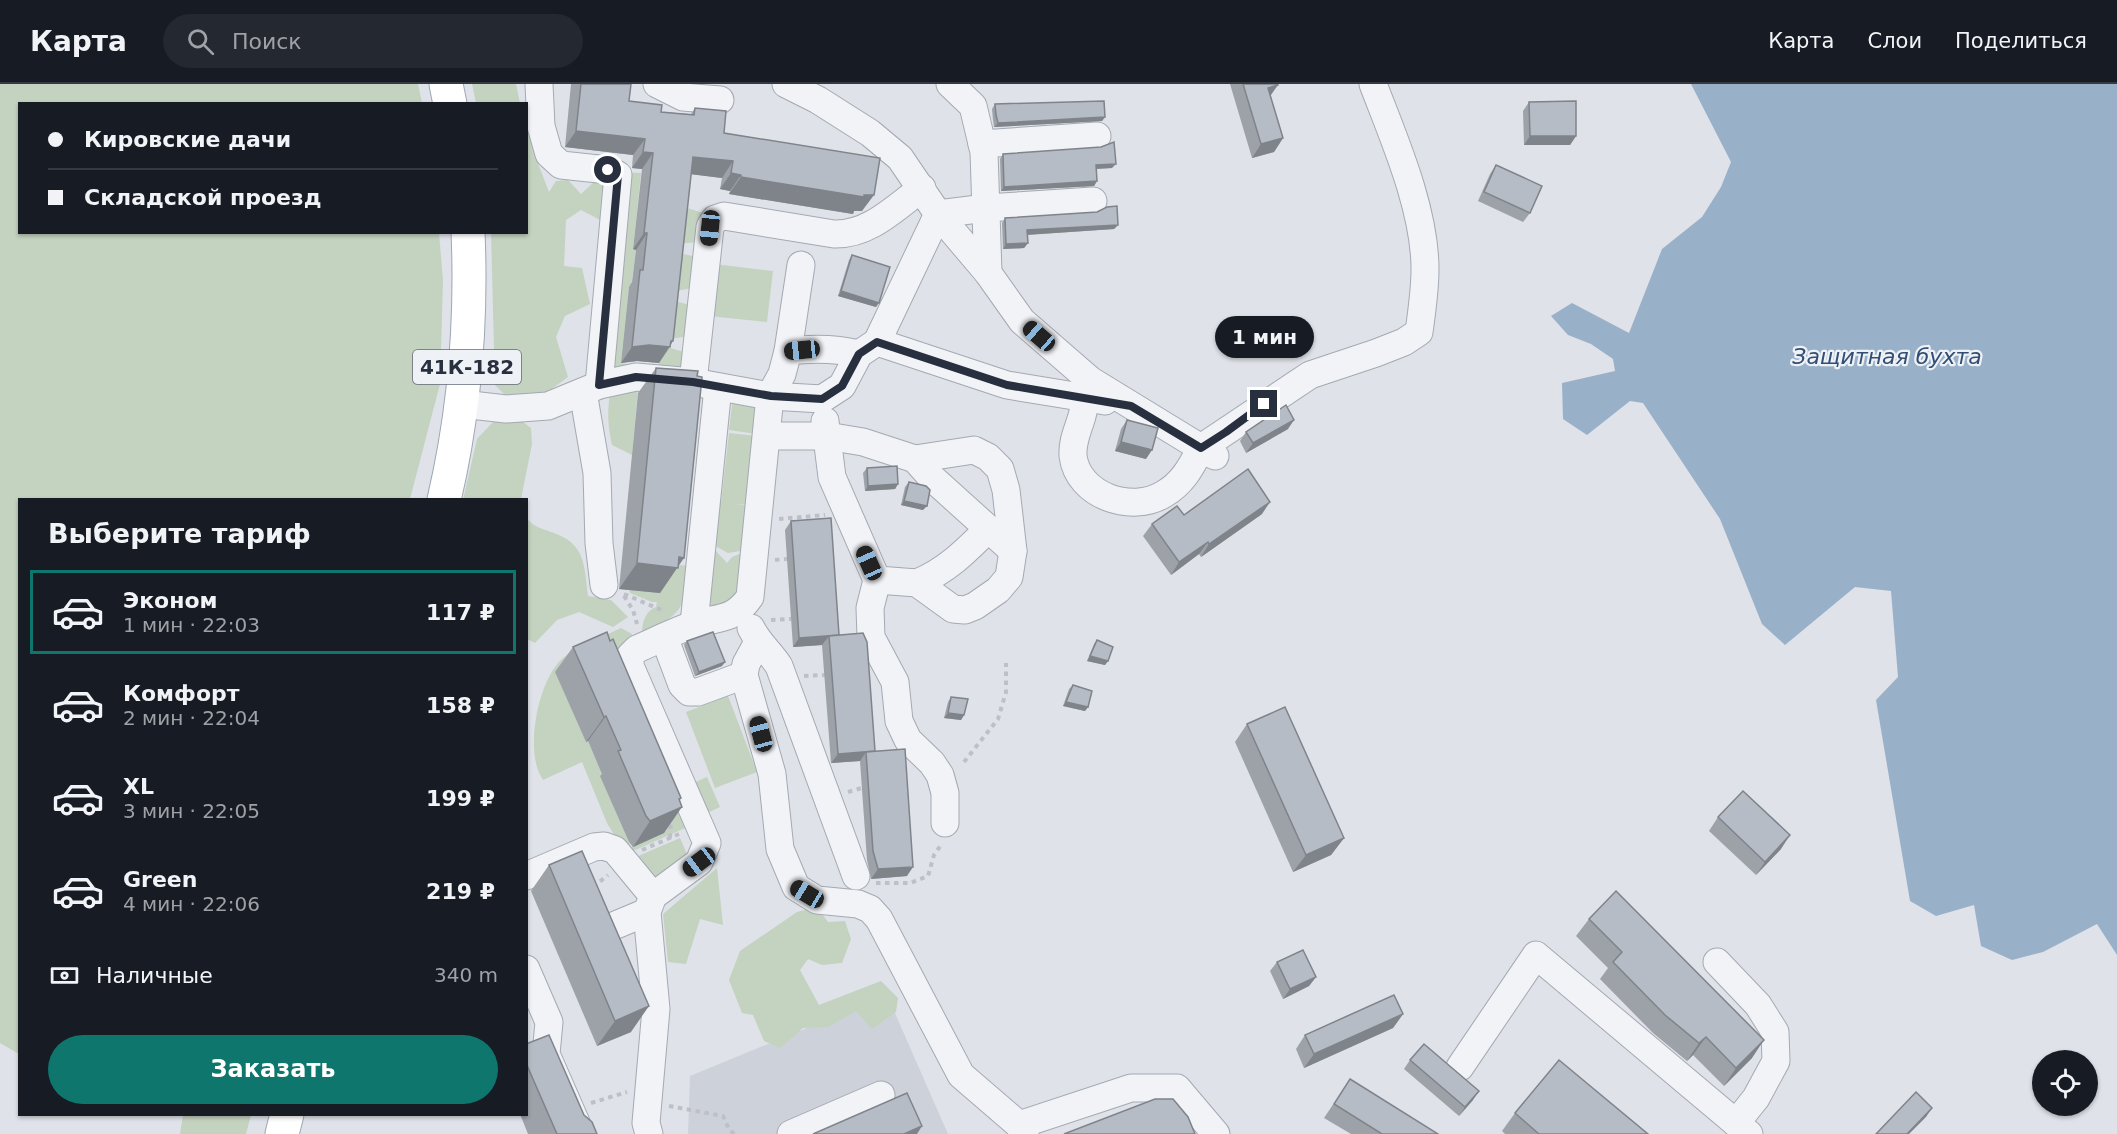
<!DOCTYPE html>
<html lang="ru">
<head>
<meta charset="utf-8">
<style>
  body { margin:0; font-family:"DejaVu Sans",sans-serif; background:#242831; color:#f1f3f6; height:100vh; display:flex; flex-direction:column; font-size:22px; white-space:nowrap }
  * { box-sizing:border-box; margin:0 }
  p { font-size:20px; color:#9ea1a6 }
  .icon { flex:none; width:33px; height:33px; fill:none; stroke:currentColor; stroke-width:2; stroke-linecap:round; stroke-linejoin:round }
  .map { position:relative; flex:1; overflow:hidden }
  .details { position:absolute; left:18px; top:414px; width:510px; height:618px; display:flex; flex-direction:column; background:#171b24; border-radius:0px; box-shadow:0 2px 4px #0004 }
  .details>* { flex:none }
  .top-card { position:absolute; left:18px; top:18px; width:510px; height:132px; border-radius:0px; box-shadow:0 2px 4px #0004; display:grid; align-content:center; height:132px; padding:0 30px; background:#171b24 }
  .buttons { position:absolute; left:2032px; top:966px; display:grid; gap:12px }
  .buttons a { display:grid; place-items:center; width:66px; height:66px; border-radius:50%; background:#171b24; box-shadow:0 2px 4px #0004; font-size:30px }
  .end { position:absolute; width:27px; height:27px; margin:-14px; border:8px solid #283040; background:#fff; box-shadow:0 0 0 3px #fff }
  .from { border-radius:50% }
  .bubble { position:absolute; height:42px; border-radius:21px; background:#171b24; box-shadow:0 2px 4px #0004; font-size:20px; font-weight:800; line-height:42px; text-align:center }
  .car { position:absolute; width:18px; height:36px; margin:-18px -9px; border-radius:8px; box-shadow:0 0 4px 2px #0007; background:linear-gradient(#222 24%,#8ab4d8 0 40%,#222 0 76%,#8ab4d8 0 86%,#222 0) }
  .top-card b { display:flex; align-items:center; gap:21px; height:57px; font-size:22px }
  .top-card b+b { border-top:2px solid #363941 }
  .top-card i { width:15px; height:15px; background:#f1f3f6 }
  ul { padding:0; list-style:none }
  li { display:flex; align-items:center; gap:18px; height:84px; margin:0 12px 9px; padding:0 18px; border:3px solid transparent; border-radius:0px }
  li div { flex:1 }
  li b { display:block; font-size:22px }
  li em { font-style:normal; font-weight:800 }
  li.on { border-color:#0f766e }
  li>.icon { width:54px; height:54px; stroke-width:1.5 }
  h2 { padding:0 30px; font-size:27px; line-height:72px }
  .pay { display:flex; align-items:center; gap:15px; height:66px; padding:0 30px; font-size:22px }
  .pay p { margin-inline-start:auto }
  .cta { display:flex; gap:12px; margin-top:auto; padding:12px 30px }
  .cta a { flex:1; height:69px; border-radius:36px; background:#0f766e; color:#fff; font-size:24px; font-weight:800; line-height:69px; text-align:center }
  header { display:flex; align-items:center; gap:36px; box-sizing:border-box; height:84px; padding:0 30px; background:#171b24; border-bottom:2px solid #363941 }
  header strong { font-size:28px }
  nav { display:flex; gap:33px; margin-inline-start:auto; font-size:21px }
  .search { width:420px; height:54px; background:#242831; display:flex; align-items:center; gap:15px; box-sizing:border-box; padding:0 21px; border-radius:33px; color:#9ea1a6; font-size:22px }
  .map>svg:first-child { display:block }
  .built { fill:#cdd2da }
  .green { fill:#c4d2c0 }
  .water { fill:#99b0c9 }
  .lines { fill:none; stroke-linecap:round; stroke-linejoin:round }
  .minor-casing { stroke:#a4a9b2; stroke-width:29 }
  .major-casing { stroke:#9ea7b4; stroke-width:35 }
  .path { stroke:#bdc0c7; stroke-width:4; stroke-dasharray:4.5 4.5; stroke-linecap:butt }
  .minor { stroke:#f2f3f7; stroke-width:27 }
  .major { stroke:#fff; stroke-width:33 }
  .wall { fill:#9da2a9 }
  .shaded-wall { fill:#7f848a }
  .building { fill:#b6bcc5; stroke:#7f848a; stroke-width:1.5 }
  .route { stroke:#283040; stroke-width:8 }
  .labels { text-anchor:middle; dominant-baseline:central; stroke-width:4.5; stroke-linejoin:round; paint-order:stroke }
  .shield { fill:#eef1f6; stroke:#636a77; stroke-width:1.5 }
  .shield-label { font-size:20px; font-weight:bold; fill:#283040 }
  .water-label { font-size:22px; font-style:italic; fill:#324e74; stroke:#eef1f6 }
</style>
</head>
<body>
<header>
<strong>Карта</strong>
<div class="search"><svg class="icon" aria-label="search" viewBox="0 0 24 24"><circle cx="10" cy="10" r="6"/><path d="M15 15l6 6"/></svg>Поиск</div>
<nav><a>Карта</a><a>Слои</a><a>Поделиться</a></nav>
</header>
<div class="map">
<svg width="2117" height="1050" viewBox="0 0 2117 1050">
  <rect width="100%" height="100%" fill="#dfe2e8"/>
  <!-- built -->
  <polygon class="built" points="887,911 948,1050 688,1050 690,992"/>
  <!-- green -->
  <g class="green">
    <polygon points="0,0 418,0 422,19 20,20 20,148 439,149 443,197 440,300 410,415 20,416 19,970 0,959"/>
    <polygon points="472,0 516,0 520,19 476,19"/>
    <path d="M527,41L536,44L544,68L537,77L549,108L556,97L568,96L581,110L594,98L592,78L596,70L616,73C619,90 611,123 600,136L581,126L566,136L564,182L582,184L590,220L565,232L556,253L568,293L546,309L505,311L495,301L491,149L526,148Z"/>
    <polygon points="622,88 641,89 633,165 636,166 631,203 629,203 621,279 626,280 618,287 614,286"/>
    <polygon points="678,121 703,129 699,158 674,160"/>
    <polygon points="673,168 698,173 694,204 669,208"/>
    <polygon points="714,180 773,187 767,238 709,232"/>
    <polygon points="668,215 693,222 690,252 663,256"/>
    <polygon points="663,262 688,269 682,284 658,283"/>
    <path d="M638,304L632,371L612,361C608,344 607,327 610,310Z"/>
    <polygon points="733,313 761,323 757,350 729,346"/>
    <polygon points="515,332 531,344 532,360 521,415 463,416 477,355 493,338"/>
    <polygon points="729,349 756,352 751,421 735,420 749,422 746,466 728,469 710,459 713,419 721,419"/>
    <path d="M527,434C533,443 541,444 551,448C586,459 584,481 588,512L611,516L628,533L613,543L579,528L557,536L535,559L527,555Z"/>
    <polygon points="715,466 727,479 732,473 747,467 741,515 707,525"/>
    <path d="M668,480L690,482C686,527 679,530 642,552C642,540 644,528 656,523L657,518H652L630,509L629,506Z"/>
    <path d="M621,544L632,550L631,558L615,566L556,589L586,658L588,657L603,691L601,693L631,763L664,749L683,720L692,741L626,770L607,739L582,678L543,696C540,691 537,685 536,679C529,650 540,594 563,574C579,561 603,553 621,544Z"/>
    <polygon points="728,612 757,688 715,704 686,628"/>
    <polygon points="707,693 720,723 703,731 689,701"/>
    <polygon points="680,754 689,775 661,794 649,791 636,773"/>
    <polygon points="717,784 723,841 700,835 686,880 668,878 663,830"/>
    <polygon points="817,823 828,838 845,837 851,855 842,879 822,881 808,875 800,886 819,921 881,897 898,914 896,928 872,945 856,927 828,943 803,944 780,964 764,957 753,931 742,929 729,896 740,867 797,828"/>
    <polygon points="183,1031 183,1030 251,1031 246,1050 180,1050"/>
  </g>
  <!-- water -->
  <polygon class="water" points="1691,0 2117,0 2117,871 2097,840 2043,868 2012,876 1981,862 1974,821 1936,832 1910,817 1876,616 1898,593 1891,507 1855,503 1785,561 1762,540 1720,435 1643,319 1630,317 1587,351 1563,335 1562,299 1615,287 1613,275 1591,260 1568,251 1551,232 1572,219 1629,249 1662,165 1702,133 1721,103 1731,78"/>
  <g class="lines">
    <defs>
      <g id="minor">
        <polyline points="539,0 541,42 549,70 561,81 608,86 618,91 599,301"/>
        <polyline points="657,0 683,13 720,16"/>
        <path d="M786,0L818,16L870,49L900,74L938,130L988,189L1022,237L1090,296L1201,364L1310,291L1376,269L1404,258L1419,248C1422,227 1425,206 1425,185C1425,125 1394,55 1373,0"/>
        <polyline points="950,0 973,22 984,68 988,189"/>
        <polyline points="982,60 1097,52"/>
        <polyline points="877,258 1007,301 1105,317"/>
        <path d="M788,267C813,264 835,264 859,270"/>
        <path d="M1090,296C1087,308 1085,320 1082,332C1078,346 1072,357 1073,372C1078,412 1132,430 1164,410C1183,399 1191,383 1201,364L1215,372"/>
        <path d="M693,298L710,143L715,135L724,132L834,150C869,151 895,124 922,104"/>
        <polyline points="583,308 597,389 599,459 604,501"/>
        <polyline points="462,320 506,325 548,322 599,301 636,293 693,298 770,312 822,315 842,302 859,270 877,258 938,130 986,124 1093,117"/>
        <polyline points="825,337 832,393 877,496 870,524 871,553 895,598 899,637 908,656 932,679 940,691 945,709 945,739"/>
        <polyline points="767,352 827,352 863,358 915,375 974,366 988,373 1000,385 1006,406 1013,467 1009,493 998,506 975,522 965,526 953,525 917,499 877,496"/>
        <polyline points="915,375 931,393 1013,467"/>
        <path d="M917,499C946,487 965,468 987,446"/>
        <polyline points="694,540 718,303"/>
        <path d="M751,544C759,560 770,568 779,582L856,792"/>
        <polyline points="664,553 682,601 689,608 698,608 744,591"/>
        <polyline points="758,558 746,580 744,591 772,690 780,765 796,803 817,816 858,820 870,825 879,835 961,991 1019,1041 1025,1050"/>
        <polyline points="526,792 594,763 604,762 615,766 653,812"/>
        <polyline points="611,843 647,828"/>
        <polyline points="1717,878 1758,921 1775,948 1776,977 1756,1014 1736,1039"/>
        <polyline points="526,885 549,938 546,970 581,1050"/>
        <polyline points="1460,983 1536,871 1749,1050"/>
        <polyline points="1019,1041 1131,1004 1177,1004 1216,1050"/>
        <path d="M649,1050L646,1039L656,925L647,828L653,812L699,778L707,759L630,582V572L637,565C656,557 674,547 693,541C718,532 733,538 750,513L770,312L782,290L788,267L801,181"/>
        <polyline points="791,1050 881,1011"/>
      </g>
      <g id="major">
        <polyline points="446,0 450,20"/>
        <path d="M444,416C465,326 472,240 468,148"/>
        <polyline points="282,1050 287,1030"/>
      </g>
    </defs>
    <!-- minor casing -->
    <use href="#minor" class="minor-casing"/>
    <!-- major casing -->
    <use href="#major" class="major-casing"/>
    <!-- path -->
    <g class="path">
      <polyline points="779,435 825,431"/>
      <polyline points="775,476 787,475"/>
      <polyline points="624,510 664,527"/>
      <polyline points="624,512 633,526 637,540"/>
      <polyline points="771,536 791,535"/>
      <polyline points="804,592 825,591"/>
      <polyline points="964,678 998,635 1006,608 1006,579"/>
      <polyline points="848,708 862,704"/>
      <polyline points="670,754 671,736"/>
      <polyline points="642,766 679,750"/>
      <polyline points="876,799 910,799 928,792 934,771 941,761"/>
      <polyline points="593,803 608,791"/>
      <polyline points="591,1019 627,1008"/>
      <polyline points="669,1022 723,1032 729,1045 734,1050"/>
    </g>
    <!-- minor -->
    <use href="#minor" class="minor"/>
    <!-- major -->
    <use href="#major" class="major"/>
  </g>
  <!-- wall -->
  <g class="wall">
    <polygon points="571,0 631,0 629,17 661,28 691,30 695,24 724,49 862,127 854,127 853,130 729,110 730,107 720,105 722,94 691,90 670,263 659,279 637,277 621,279 629,203 632,198 636,166 633,165 642,85 632,84 633,71 565,63"/>
    <polygon points="1230,0 1277,0 1270,12 1283,54 1274,68 1252,74"/>
    <polygon points="1529,18 1576,52 1570,61 1524,61 1523,27"/>
    <polygon points="995,20 1105,33 1102,37 994,43 993,36 992,25"/>
    <polygon points="1003,70 1112,84 1096,85 1097,97 1094,102 1001,107 1000,75"/>
    <polygon points="1496,81 1530,129 1523,138 1478,117 1490,90"/>
    <polygon points="1005,134 1118,141 1114,145 1027,151 1028,159 1024,164 1003,165 1002,139"/>
    <polygon points="852,171 876,223 838,212 849,176"/>
    <polygon points="656,284 678,482 660,509 619,505 638,309"/>
    <polygon points="1127,336 1146,375 1115,367 1121,345"/>
    <polygon points="1288,345 1246,369 1240,357 1246,348"/>
    <polygon points="867,384 898,400 895,405 865,407 863,389"/>
    <polygon points="909,398 923,426 901,421 905,403"/>
    <polygon points="1262,430 1201,473 1199,470 1171,491 1143,452 1152,440 1184,431"/>
    <polygon points="791,437 839,551 875,667 907,792 871,795 867,776 860,677 831,679 822,561 793,563 785,446"/>
    <polygon points="1097,556 1108,577 1105,581 1087,577 1094,560"/>
    <polygon points="687,557 722,582 695,592 684,561"/>
    <polygon points="573,563 681,714 664,749 633,763 629,758 600,692 602,690 588,657 586,658 555,588"/>
    <polygon points="1073,601 1088,623 1085,627 1063,622 1069,605"/>
    <polygon points="951,613 964,631 961,636 944,634 948,618"/>
    <polygon points="1247,640 1344,754 1331,771 1293,788 1235,658"/>
    <polygon points="1718,733 1781,765 1756,791 1709,747"/>
    <polygon points="549,781 631,948 597,962 531,807"/>
    <polygon points="1589,835 1752,974 1724,1002 1693,971 1687,977 1653,949 1600,895 1608,884 1576,852"/>
    <polygon points="1277,878 1316,893 1309,902 1283,915 1270,887"/>
    <polygon points="1403,930 1393,944 1304,984 1296,965 1305,951"/>
    <polygon points="526,960 584,1031 597,1050 528,1050 520,1030 526,1030"/>
    <polygon points="1410,976 1473,1016 1459,1032 1404,985"/>
    <polygon points="1350,995 1438,1050 1351,1050 1324,1034"/>
    <polygon points="1515,1029 1648,1050 1505,1050 1502,1047"/>
  </g>
  <!-- shaded-wall -->
  <g class="shaded-wall">
    <polygon points="1278,1 1268,15 1268,4"/>
    <polygon points="1105,33 1102,37 994,43 998,39"/>
    <polygon points="576,47 645,55 633,71 565,63"/>
    <polygon points="1530,52 1576,52 1570,61 1524,61"/>
    <polygon points="1283,54 1274,68 1252,74 1261,60"/>
    <polygon points="643,68 653,69 642,85 632,84"/>
    <polygon points="693,73 733,77 722,94 681,89"/>
    <polygon points="1116,80 1112,84 1093,85 1096,81"/>
    <polygon points="731,89 741,91 730,107 720,105"/>
    <polygon points="741,93 864,111 874,111 862,127 854,127 853,130 729,110"/>
    <polygon points="1097,97 1094,102 1001,107 1004,103"/>
    <polygon points="1118,141 1114,145 1024,151 1027,146"/>
    <polygon points="644,149 647,149 636,166 633,165"/>
    <polygon points="1028,159 1024,164 1003,165 1006,160"/>
    <polygon points="841,207 879,219 876,223 838,212"/>
    <polygon points="673,257 659,279 637,277 621,279 632,263"/>
    <polygon points="1294,336 1288,345 1246,369 1253,359"/>
    <polygon points="1121,358 1152,366 1146,375 1115,367"/>
    <polygon points="898,400 895,405 865,407 868,402"/>
    <polygon points="904,417 927,422 923,426 901,421"/>
    <polygon points="1270,418 1262,430 1201,473 1209,460"/>
    <polygon points="1208,458 1199,470 1171,491 1179,478"/>
    <polygon points="679,473 684,474 660,509 619,505 637,479"/>
    <polygon points="829,552 822,561 793,563 799,554"/>
    <polygon points="1090,572 1108,577 1105,581 1087,577"/>
    <polygon points="725,578 722,582 695,592 699,588"/>
    <polygon points="1066,618 1088,623 1085,627 1063,622"/>
    <polygon points="948,629 964,631 961,636 944,634"/>
    <polygon points="606,632 588,657 586,658 604,633"/>
    <polygon points="875,667 866,668 860,677 831,679 838,670"/>
    <polygon points="681,714 671,728 682,723 664,749 633,763 650,737"/>
    <polygon points="1790,751 1781,765 1756,791 1765,778"/>
    <polygon points="1344,754 1331,771 1293,788 1306,771"/>
    <polygon points="913,783 907,792 871,795 878,785"/>
    <polygon points="1316,893 1309,902 1283,915 1290,905"/>
    <polygon points="649,922 631,948 597,962 615,937"/>
    <polygon points="1403,930 1393,944 1304,984 1314,970"/>
    <polygon points="1706,953 1693,971 1687,977 1699,959"/>
    <polygon points="1764,956 1752,974 1724,1002 1736,984"/>
    <polygon points="1479,1007 1473,1016 1459,1032 1465,1023"/>
    <polygon points="1932,1024 1926,1033 1909,1050 1907,1050"/>
    <polygon points="922,1042 917,1050 904,1050"/>
  </g>
  <!-- building -->
  <g class="building">
    <polygon points="581,0 631,0 629,17 662,21 661,28 694,31 695,24 726,27 724,49 880,74 874,111 864,111 864,113 741,93 741,91 731,89 733,77 693,73 673,257 671,257 670,263 649,261 632,263 640,186 643,186 647,149 644,149 653,69 643,68 645,55 576,47"/>
    <polygon points="1243,0 1277,0 1278,1 1268,4 1283,54 1261,60"/>
    <polygon points="1104,17 1105,33 998,39 996,31 995,20"/>
    <polygon points="1576,17 1576,52 1530,52 1529,18"/>
    <polygon points="1114,58 1116,80 1096,81 1097,97 1004,103 1003,70 1101,63"/>
    <polygon points="1496,81 1542,102 1530,129 1484,108"/>
    <polygon points="1117,122 1118,141 1027,146 1028,159 1006,160 1005,134 1097,128 1107,123"/>
    <polygon points="852,171 890,183 879,219 841,207"/>
    <polygon points="656,284 698,287 697,292 702,293 684,474 679,473 678,484 637,479"/>
    <polygon points="1286,321 1294,336 1253,359 1246,348"/>
    <polygon points="1127,336 1158,344 1152,366 1121,358"/>
    <polygon points="897,382 898,400 868,402 867,384"/>
    <polygon points="1248,385 1270,418 1209,460 1208,458 1179,478 1152,440 1177,422 1184,431"/>
    <polygon points="909,398 926,402 930,406 927,422 904,417"/>
    <polygon points="831,434 839,551 799,554 791,437"/>
    <polygon points="607,548 610,557 613,555 681,714 679,715 682,723 650,737 646,732 618,667 621,666 606,632 604,633 573,563"/>
    <polygon points="713,548 725,578 699,588 687,557"/>
    <polygon points="863,549 867,558 875,667 838,670 829,552"/>
    <polygon points="1097,556 1113,563 1108,577 1090,572"/>
    <polygon points="1073,601 1092,607 1088,623 1066,618"/>
    <polygon points="951,613 968,615 964,631 948,629"/>
    <polygon points="1285,623 1344,754 1306,771 1247,640"/>
    <polygon points="905,665 913,783 878,785 873,767 866,668"/>
    <polygon points="1743,707 1790,751 1765,778 1718,733"/>
    <polygon points="582,767 649,922 615,937 549,781"/>
    <polygon points="1616,807 1764,956 1736,984 1706,953 1699,959 1665,931 1613,878 1622,868 1589,835"/>
    <polygon points="1303,866 1316,893 1290,905 1277,878"/>
    <polygon points="1394,911 1403,930 1314,970 1305,951"/>
    <polygon points="549,951 584,1031 592,1038 597,1050 557,1050 526,979 526,960"/>
    <polygon points="1424,960 1479,1007 1465,1023 1410,976"/>
    <polygon points="1559,976 1648,1050 1539,1050 1515,1029"/>
    <polygon points="1350,995 1438,1050 1382,1050 1334,1020"/>
    <polygon points="1916,1008 1932,1024 1907,1050 1876,1050"/>
    <polygon points="907,1009 922,1042 904,1050 813,1050"/>
    <polygon points="1155,1015 1173,1015 1188,1033 1195,1050 1064,1050"/>
  </g>
  <g class="lines">
    <!-- route -->
    <polyline class="route" points="608,86 618,91 599,301 636,293 693,298 771,312 822,315 842,302 859,270 877,258 1007,301 1131,322 1201,364 1226,348 1264,320"/>
  </g>
  <g class="labels">
    <!-- shield labels -->
    <rect class="shield" x="413" y="266" width="108" height="34" rx="4.5"/>
    <g class="shield-label">
      <text x="467" y="283">41К-182</text>
    </g>
    <!-- water labels -->
    <g class="water-label">
      <text x="1887" y="272">Защитная бухта</text>
    </g>
  </g>
</svg>
<div class="buttons">
<a><svg class="icon" aria-label="locate" viewBox="0 0 24 24"><circle cx="12" cy="12" r="6"/><path d="M12 2v4M12 18v4M2 12h4M18 12h4"/></svg></a>
</div>
<i class="end from" style="left:608px;top:86px"></i>
<i class="end" style="left:1264px;top:320px"></i>
<div class="bubble" style="left:1215px;top:232px;width:99px">1 мин</div>
<i class="car" style="left:710px;top:144px;rotate:186deg"></i>
<i class="car" style="left:1039px;top:252px;rotate:311deg"></i>
<i class="car" style="left:802px;top:266px;rotate:264deg"></i>
<i class="car" style="left:869px;top:479px;rotate:336deg"></i>
<i class="car" style="left:761px;top:650px;rotate:345deg"></i>
<i class="car" style="left:699px;top:778px;rotate:233deg"></i>
<i class="car" style="left:807px;top:810px;rotate:301deg"></i>
<div class="top-card">
<b><i class="from"></i>Кировские дачи</b>
<b><i></i>Складской проезд</b>
</div>
<section class="details">
<h2>Выберите тариф</h2>
<ul>
<li class="on"><svg class="icon" aria-label="car" viewBox="0 0 24 24"><path d="M5 17H2v-5l4-1 3-4h7l3 4 3 1v5h-3M9 17h6M6 11h13"/><circle cx="7" cy="17" r="2"/><circle cx="17" cy="17" r="2"/></svg><div><b>Эконом</b><p>1 мин · 22:03</p></div><em>117 ₽</em></li>
<li><svg class="icon" aria-label="car" viewBox="0 0 24 24"><path d="M5 17H2v-5l4-1 3-4h7l3 4 3 1v5h-3M9 17h6M6 11h13"/><circle cx="7" cy="17" r="2"/><circle cx="17" cy="17" r="2"/></svg><div><b>Комфорт</b><p>2 мин · 22:04</p></div><em>158 ₽</em></li>
<li><svg class="icon" aria-label="car" viewBox="0 0 24 24"><path d="M5 17H2v-5l4-1 3-4h7l3 4 3 1v5h-3M9 17h6M6 11h13"/><circle cx="7" cy="17" r="2"/><circle cx="17" cy="17" r="2"/></svg><div><b>XL</b><p>3 мин · 22:05</p></div><em>199 ₽</em></li>
<li><svg class="icon" aria-label="car" viewBox="0 0 24 24"><path d="M5 17H2v-5l4-1 3-4h7l3 4 3 1v5h-3M9 17h6M6 11h13"/><circle cx="7" cy="17" r="2"/><circle cx="17" cy="17" r="2"/></svg><div><b>Green</b><p>4 мин · 22:06</p></div><em>219 ₽</em></li>
</ul>
<div class="pay"><svg class="icon" aria-label="cash" viewBox="0 0 24 24"><path d="M3 7h18v10H3z"/><circle cx="12" cy="12" r="2"/></svg>Наличные<p>340 m</p></div>
<div class="cta"><a>Заказать</a></div>
</section>
</div>
</body>
</html>
